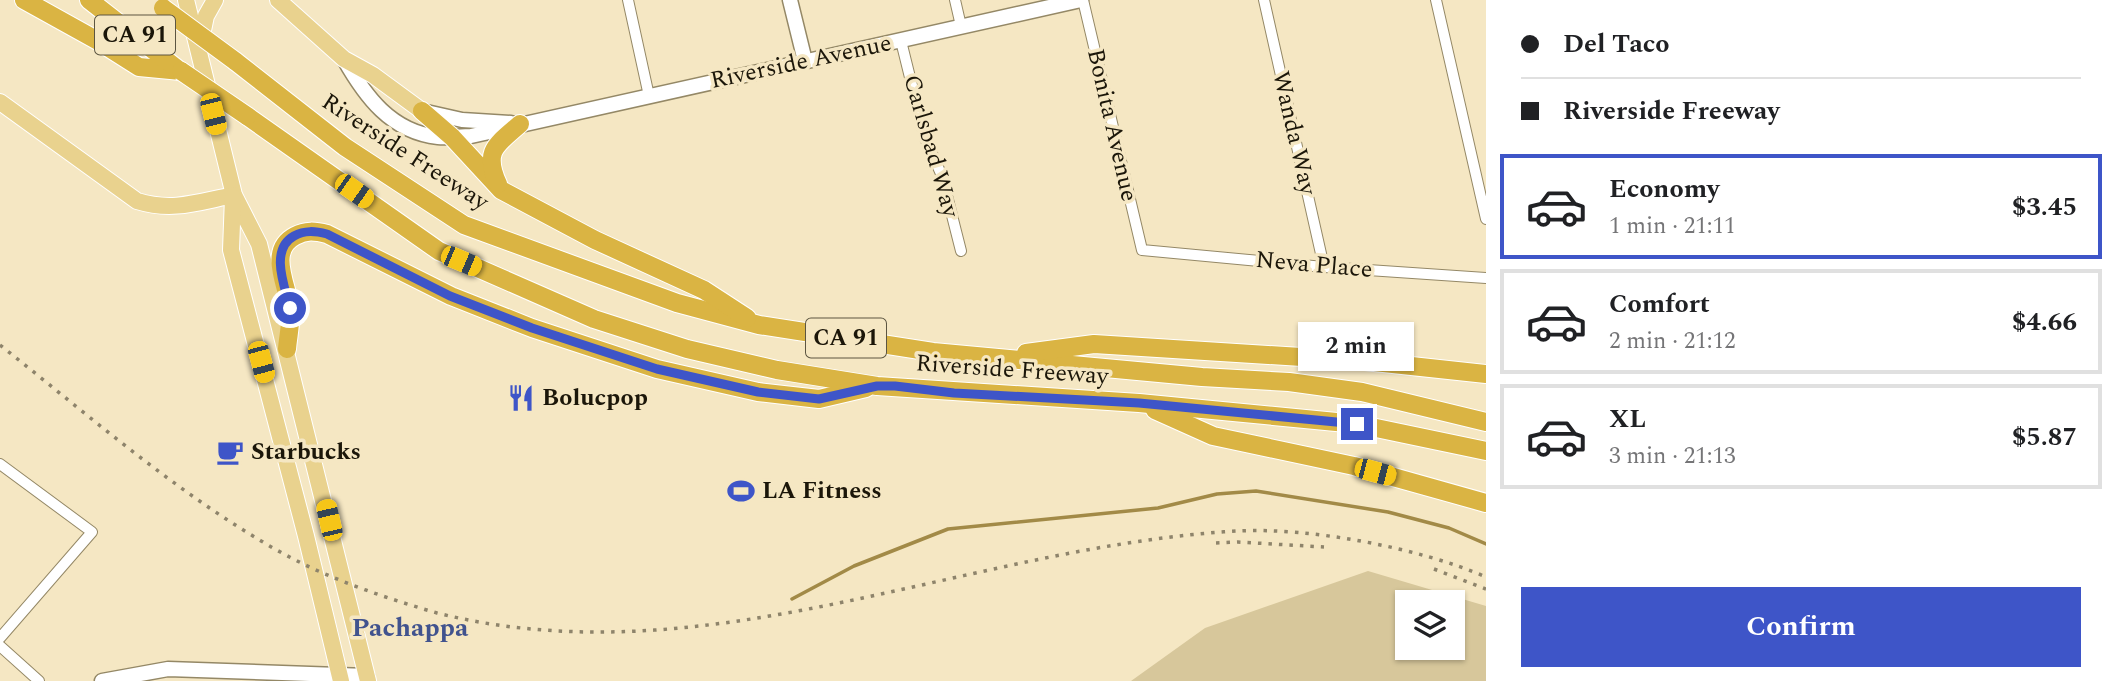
<!DOCTYPE html>
<html lang="en">
<head>
<meta charset="utf-8">
<style>
  body { margin:0; font-family:Spectral,serif; background:#f6f6f6; color:#202124; height:100vh; display:flex; flex-direction:column; font-size:26px; white-space:nowrap }
  * { box-sizing:border-box; margin:0 }
  p { font-size:23px; color:#757577 }
  .icon { flex:none; width:38px; height:38px; fill:none; stroke:currentColor; stroke-width:2; stroke-linecap:round; stroke-linejoin:round }
  .map { position:relative; flex:1; overflow:hidden }
  .side { display:flex; flex-direction:column; background:#fff; width:630px }
  .side>* { flex:none }
  .top-card { display:grid; align-content:center; height:154px; padding:0 35px; background:#fff }
  .tools { position:absolute; left:1395px; top:590px; display:grid; gap:14px }
  .tools a { display:grid; place-items:center; width:70px; height:70px; border-radius:0px; background:#fff; box-shadow:0 2px 5px #0004; font-size:35px }
  .end { position:absolute; width:32px; height:32px; margin:-16px; border:9px solid #3e55c8; background:#fff; box-shadow:0 0 0 4px #fff }
  .from { border-radius:50% }
  .bubble { position:absolute; height:49px; border-radius:0px; background:#fff; box-shadow:0 2px 5px #0004; font-size:23px; font-weight:700; line-height:49px; text-align:center }
  .car { position:absolute; width:21px; height:42px; margin:-21px -10px; border-radius:9px; box-shadow:0 0 5px 2px #0007; background:linear-gradient(#f5c518 24%,#345 0 40%,#f5c518 0 76%,#345 0 86%,#f5c518 0) }
  .top-card b { display:flex; align-items:center; gap:24px; height:66px; font-size:26px }
  .top-card b+b { border-top:2px solid #e0e0e0 }
  .top-card i { width:18px; height:18px; background:#202124 }
  ul { padding:0; list-style:none }
  li { display:flex; align-items:center; gap:21px; height:105px; margin:0 14px 10px; padding:0 21px; border:4px solid #e0e0e0; border-radius:0px }
  li div { flex:1 }
  li b { display:block; font-size:26px }
  li em { font-style:normal; font-weight:700 }
  li.active { border-color:#3e55c8 }
  li>.icon { width:63px; height:63px; stroke-width:1.5 }
  .button { display:flex; gap:14px; margin-top:auto; padding:14px 35px }
  .button a { flex:1; height:80px; border-radius:0px; background:#3e55c8; color:#fff; font-size:28px; font-weight:700; line-height:80px; text-align:center }
  main { display:flex; flex:1; min-height:0 }
  .map>svg:first-child { display:block }
  .green { fill:#d7c79b; fill-rule:evenodd }
  .lines { fill:none; stroke-linecap:round; stroke-linejoin:round }
  .stream { stroke:#a28a47; stroke-width:3.5 }
  .street-casing { stroke:#948866; stroke-width:12 }
  .secondary-casing { stroke:#948866; stroke-width:17 }
  .primary-casing { stroke:#fff; stroke-width:18 }
  .highway-casing { stroke:#fff; stroke-width:20 }
  .street { stroke:#fff; stroke-width:10 }
  .secondary { stroke:#fff; stroke-width:14 }
  .primary { stroke:#e9d28e; stroke-width:16 }
  .highway { stroke:#dab443; stroke-width:18 }
  .rail { stroke:#8e846b; stroke-width:3.5; stroke-dasharray:3.5 7; stroke-linecap:butt }
  .highway-bridge-casing { stroke:#fff; stroke-width:20; stroke-linecap:butt }
  .highway-bridge { stroke:#dab443; stroke-width:18 }
  .route { stroke:#3e55c8; stroke-width:9 }
  .labels { text-anchor:middle; dominant-baseline:central; stroke-width:7; stroke-linejoin:round; paint-order:stroke }
  .shield { fill:#f5e7c3; stroke:#5c5541; stroke-width:2 }
  .shield-label { font-size:23px; font-weight:bold; fill:#1b1609 }
  .street-label { font-size:24px; fill:#1b1609; stroke:#f5e7c3 }
  .poi-label { font-size:24px; font-weight:bold; fill:#1b1609; stroke:#f5e7c3; text-anchor:start }
  .neighbourhood-label { font-size:26px; font-weight:bold; fill:#41538e; stroke:#f5e7c3 }
</style>
</head>
<body>
<main>
<div class="map">
<svg width="1486" height="681" viewBox="0 0 1486 681">
  <rect width="100%" height="100%" fill="#f5e7c3"/>
  <!-- green -->
  <path class="green" d="M1368,571L1486,606V681H1131L1205,628ZM1407,602H1452V648H1407Z"/>
  <g class="lines">
    <!-- stream -->
    <polyline class="stream" points="792,599 854,566 948,529 1158,508 1217,494 1256,491 1388,512 1449,528 1486,544"/>
    <defs>
      <g id="street">
        <polyline points="628,0 649,96"/>
        <polyline points="955,0 961,26"/>
        <polyline points="1083,0 1142,250 1324,267 1486,278"/>
        <polyline points="1264,0 1324,267"/>
        <polyline points="1436,0 1486,219"/>
        <polyline points="901,41 925,138 942,176 961,251"/>
        <polyline points="0,464 92,532 0,638"/>
        <polyline points="0,646 39,681"/>
      </g>
      <g id="secondary">
        <polyline points="790,0 805,61"/>
        <path d="M344,59C365,96 391,132 438,137C448,138 460,136 471,136L1081,0"/>
        <polyline points="422,111 462,120 511,123"/>
        <polyline points="102,681 168,669 367,676"/>
      </g>
      <g id="primary">
        <polyline points="186,0 234,195 259,244 368,681"/>
        <polyline points="278,0 344,59 373,75 422,111"/>
        <polyline points="200,45 206,16 215,0"/>
        <path d="M0,102L137,201C173,212 198,202 234,195"/>
        <polyline points="233,197 231,250 306,536 341,681"/>
      </g>
      <g id="highway">
        <polyline points="24,0 98,41 139,67 181,71"/>
        <polyline points="89,0 180,71"/>
        <polyline points="235,61 345,147 464,225 677,303 759,325 933,352 1202,377 1289,382 1362,392 1486,422"/>
        <polyline points="422,111 452,137 501,190 595,240 704,290 747,318"/>
        <polyline points="247,116 439,251 594,319 687,349 777,370 877,386 1139,403 1357,424 1486,451"/>
        <path d="M498,184C483,151 496,145 520,124"/>
        <path d="M287,349C288,336 292,319 290,306C286,283 268,250 295,236C306,230 315,231 327,234L451,296L532,328L657,369L758,392L819,399L866,388"/>
        <polyline points="1026,353 1094,344 1365,361 1486,374"/>
        <polyline points="1155,410 1213,436 1354,466 1486,503"/>
      </g>
    </defs>
    <!-- street casing -->
    <use href="#street" class="street-casing"/>
    <!-- secondary casing -->
    <use href="#secondary" class="secondary-casing"/>
    <!-- primary casing -->
    <use href="#primary" class="primary-casing"/>
    <!-- highway casing -->
    <use href="#highway" class="highway-casing"/>
    <!-- street -->
    <use href="#street" class="street"/>
    <!-- secondary -->
    <use href="#secondary" class="secondary"/>
    <!-- primary -->
    <use href="#primary" class="primary"/>
    <!-- highway -->
    <use href="#highway" class="highway"/>
    <!-- rail -->
    <g class="rail">
      <path d="M0,345C87,414 172,489 268,545C320,576 379,596 437,613C708,681 969,546 1237,531C1309,527 1420,548 1486,577"/>
      <polyline points="1216,543 1238,542 1324,547"/>
      <polyline points="1434,569 1486,589"/>
    </g>
    <defs>
      <g id="highway-bridge">
        <polyline points="163,8 235,61"/>
        <polyline points="181,71 247,116"/>
      </g>
    </defs>
    <!-- highway-bridge casing -->
    <use href="#highway-bridge" class="highway-bridge-casing"/>
    <!-- highway-bridge -->
    <use href="#highway-bridge" class="highway-bridge"/>
  </g>
  <g class="lines">
    <!-- route -->
    <path class="route" d="M290,308C285,287 269,250 294,236C305,230 315,231 327,234L450,296L532,328L657,369L758,392L819,399L877,386H895L954,393L1139,403L1357,424"/>
  </g>
  <!-- icons -->
  <defs>
    <symbol id="restaurant-bare" viewBox="-9 -9 18 18"><path d="M-5-6h1v4h1v-4h1v4h1v-4h1v5L-1.5 .5V6h-2V.5L-5-1ZM5-6V6H3V1.5H1.5Q1.5-4 5-6Z" fill="#3e55c8" stroke="#f5e7c3" stroke-width="2.5" paint-order="stroke"/></symbol>
    <symbol id="cafe-bare" viewBox="-9 -9 18 18"><path d="M-5.5-4.5H6V0H3Q3 3.5 0 3.5H-2.5Q-5.5 3.5-5.5 0ZM3-3.2v2h1.7v-2ZM-6 4.5H4V6H-6Z" fill="#3e55c8" stroke="#f5e7c3" stroke-width="2.5" paint-order="stroke"/></symbol>
    <symbol id="stadium-bare" viewBox="-9 -9 18 18"><path d="M0-5a6.5 5 0 1 0 0 10a6.5 5 0 1 0 0-10ZM-3.5-1.8h7v3.6h-7Z" fill="#3e55c8" stroke="#f5e7c3" stroke-width="2.5" paint-order="stroke"/></symbol>
  </defs>
  <g fill-rule="evenodd">
    <use href="#restaurant-bare" x="502" y="379" width="38" height="38"/>
    <use href="#cafe-bare" x="211" y="433" width="38" height="38"/>
    <use href="#stadium-bare" x="722" y="472" width="38" height="38"/>
  </g>
  <g class="labels">
    <!-- shield labels -->
    <g class="shield">
      <rect x="95" y="15.5" width="80" height="39" rx="5"/>
      <rect x="806" y="318.5" width="80" height="39" rx="5"/>
    </g>
    <g class="shield-label">
      <text x="135" y="35">CA 91</text>
      <text x="846" y="338">CA 91</text>
    </g>
    <!-- street labels -->
    <g class="street-label">
      <text transform="translate(801 62) rotate(-12)">Riverside Avenue</text>
      <text transform="translate(1112 125) rotate(77)">Bonita Avenue</text>
      <text transform="translate(1294 133) rotate(77)">Wanda Way</text>
      <text transform="translate(931 146) rotate(74)">Carlsbad Way</text>
      <text transform="translate(405 152) rotate(33)">Riverside Freeway</text>
      <text transform="translate(1314 265) rotate(5)">Neva Place</text>
      <text transform="translate(1012 370) rotate(4)">Riverside Freeway</text>
    </g>
    <!-- poi labels -->
    <g class="poi-label">
      <text x="542" y="398">Bolucpop</text>
      <text x="251" y="452">Starbucks</text>
      <text x="762" y="491">LA Fitness</text>
    </g>
    <!-- neighbourhood labels -->
    <g class="neighbourhood-label">
      <text x="410" y="628">Pachappa</text>
    </g>
  </g>
</svg>
<div class="tools">
<a><svg class="icon" aria-label="layers" viewBox="0 0 24 24"><path d="M12 4l9 5-9 5-9-5zM3 14l9 5 9-5"/></svg></a>
</div>
<i class="end from" style="left:290px;top:308px"></i>
<i class="end" style="left:1357px;top:424px"></i>
<div class="bubble" style="left:1298px;top:322px;width:116px">2 min</div>
<i class="car" style="left:213px;top:114px;rotate:166deg"></i>
<i class="car" style="left:354px;top:191px;rotate:125deg"></i>
<i class="car" style="left:461px;top:261px;rotate:113deg"></i>
<i class="car" style="left:261px;top:362px;rotate:165deg"></i>
<i class="car" style="left:1375px;top:472px;rotate:105deg"></i>
<i class="car" style="left:329px;top:520px;rotate:347deg"></i>
</div>
<section class="side">
<div class="top-card">
<b><i class="from"></i>Del Taco</b>
<b><i></i>Riverside Freeway</b>
</div>
<ul>
<li class="active"><svg class="icon" aria-label="car" viewBox="0 0 24 24"><path d="M5 17H2v-5l4-1 3-4h7l3 4 3 1v5h-3M9 17h6M6 11h13"/><circle cx="7" cy="17" r="2"/><circle cx="17" cy="17" r="2"/></svg><div><b>Economy</b><p>1 min · 21:11</p></div><em>$3.45</em></li>
<li><svg class="icon" aria-label="car" viewBox="0 0 24 24"><path d="M5 17H2v-5l4-1 3-4h7l3 4 3 1v5h-3M9 17h6M6 11h13"/><circle cx="7" cy="17" r="2"/><circle cx="17" cy="17" r="2"/></svg><div><b>Comfort</b><p>2 min · 21:12</p></div><em>$4.66</em></li>
<li><svg class="icon" aria-label="car" viewBox="0 0 24 24"><path d="M5 17H2v-5l4-1 3-4h7l3 4 3 1v5h-3M9 17h6M6 11h13"/><circle cx="7" cy="17" r="2"/><circle cx="17" cy="17" r="2"/></svg><div><b>XL</b><p>3 min · 21:13</p></div><em>$5.87</em></li>
</ul>
<div class="button"><a>Confirm</a></div>
</section>
</main>
</body>
</html>
